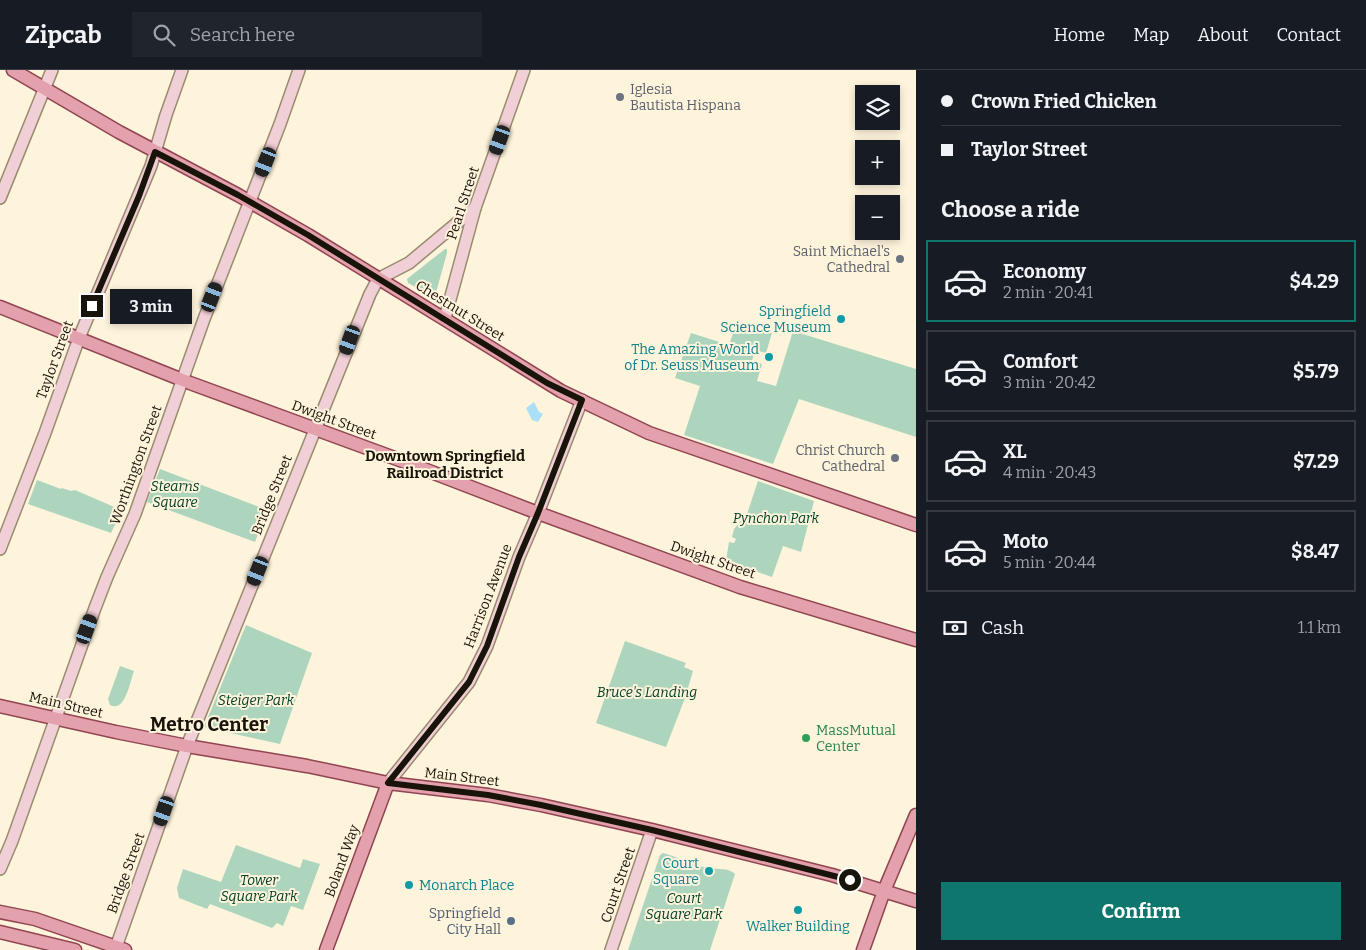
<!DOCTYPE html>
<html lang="en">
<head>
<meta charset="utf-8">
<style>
  body { margin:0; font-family:Bitter,serif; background:#20242c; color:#f1f3f6; height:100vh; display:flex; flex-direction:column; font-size:19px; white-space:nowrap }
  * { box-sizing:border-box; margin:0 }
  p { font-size:16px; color:#9ea1a6 }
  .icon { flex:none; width:28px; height:28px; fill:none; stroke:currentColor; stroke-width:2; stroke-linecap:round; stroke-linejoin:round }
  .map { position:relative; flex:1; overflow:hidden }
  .drawer { display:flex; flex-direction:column; background:#171b24; width:450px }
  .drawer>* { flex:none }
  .guide { display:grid; align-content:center; height:110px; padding:0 25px; background:#171b24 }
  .fabs { position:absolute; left:855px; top:15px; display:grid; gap:10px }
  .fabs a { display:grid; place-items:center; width:45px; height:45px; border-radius:0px; background:#171b24; box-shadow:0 2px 8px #0003; font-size:25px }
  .end { position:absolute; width:22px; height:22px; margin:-11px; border:6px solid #191409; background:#fff; box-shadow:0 0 0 2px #fff }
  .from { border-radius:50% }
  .bubble { position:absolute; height:35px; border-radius:0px; background:#171b24; box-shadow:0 2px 8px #0003; font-size:16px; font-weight:700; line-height:35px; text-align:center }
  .car { position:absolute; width:15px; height:30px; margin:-15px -8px; border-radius:6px; box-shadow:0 0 4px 1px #0007; background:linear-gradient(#222 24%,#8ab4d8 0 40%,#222 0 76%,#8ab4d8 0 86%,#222 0) }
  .guide b { display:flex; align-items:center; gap:18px; height:48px; font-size:19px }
  .guide b+b { border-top:1px solid #363941 }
  .guide i { width:12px; height:12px; background:#f1f3f6 }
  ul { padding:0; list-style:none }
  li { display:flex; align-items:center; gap:15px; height:82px; margin:0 10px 8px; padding:0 15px; border:2px solid #363941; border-radius:0px }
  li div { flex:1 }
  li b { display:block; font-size:19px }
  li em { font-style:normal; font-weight:700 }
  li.current { border-color:#0f766e }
  li>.icon { width:45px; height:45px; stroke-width:1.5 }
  h2 { padding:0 25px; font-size:22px; line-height:60px }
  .pay { display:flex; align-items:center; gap:12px; height:55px; padding:0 25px; font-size:19px }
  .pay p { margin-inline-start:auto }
  .action { display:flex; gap:10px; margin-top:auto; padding:10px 25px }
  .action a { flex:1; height:58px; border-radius:0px; background:#0f766e; color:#fff; font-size:20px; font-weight:700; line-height:58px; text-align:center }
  header { display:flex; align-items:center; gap:30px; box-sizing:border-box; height:70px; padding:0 25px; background:#171b24; border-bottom:1px solid #363941 }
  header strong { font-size:24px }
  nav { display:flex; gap:28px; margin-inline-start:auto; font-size:18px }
  .search { width:350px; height:45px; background:#20242c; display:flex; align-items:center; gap:12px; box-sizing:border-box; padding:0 18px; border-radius:0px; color:#9ea1a6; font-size:19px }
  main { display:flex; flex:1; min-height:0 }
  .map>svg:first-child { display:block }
  .green { fill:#add5be }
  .water { fill:#abdff6 }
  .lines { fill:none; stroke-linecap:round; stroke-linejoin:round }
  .secondary-casing { stroke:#988c6f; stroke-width:14 }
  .primary-casing { stroke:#914550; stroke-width:15 }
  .secondary { stroke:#f1cfd6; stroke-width:11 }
  .primary { stroke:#e3a0ad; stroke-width:12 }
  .route { stroke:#191409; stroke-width:6 }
  .worship-dot { fill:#6b7280; stroke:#fef3db; stroke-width:2 }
  .culture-dot { fill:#0f9aa8; stroke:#fef3db; stroke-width:2 }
  .leisure-dot { fill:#2e9e5b; stroke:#fef3db; stroke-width:2 }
  .service-dot { fill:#5c6f8a; stroke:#fef3db; stroke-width:2 }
  .labels { text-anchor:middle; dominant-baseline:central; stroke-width:4; stroke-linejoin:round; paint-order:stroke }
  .worship-label { font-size:14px; fill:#5b616d; stroke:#fef3db; text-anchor:end }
  .street-label { font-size:14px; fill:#191409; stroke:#fef3db }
  .culture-label { font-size:14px; fill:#0d838f; stroke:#fef3db; text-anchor:end }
  .park-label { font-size:14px; font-style:italic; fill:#004028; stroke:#fef3db }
  .leisure-label { font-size:14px; fill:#27864d; stroke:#fef3db; text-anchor:start }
  .service-label { font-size:14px; fill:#4e5e75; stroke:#fef3db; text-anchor:end }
  .neighbourhood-label { font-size:15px; font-weight:bold; fill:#191409; stroke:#fef3db }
  .district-label { font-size:19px; font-weight:bold; fill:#191409; stroke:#fef3db }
</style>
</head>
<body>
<header>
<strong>Zipcab</strong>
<div class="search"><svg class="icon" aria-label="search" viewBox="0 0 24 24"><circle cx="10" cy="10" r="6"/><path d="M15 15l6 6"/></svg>Search here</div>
<nav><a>Home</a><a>Map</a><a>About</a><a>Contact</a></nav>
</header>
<main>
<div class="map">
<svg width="916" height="880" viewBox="0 0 916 880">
  <rect width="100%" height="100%" fill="#fef3db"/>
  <!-- green -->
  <g class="green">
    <polygon points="445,179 447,179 447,183 435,226 433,227 408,213 407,209"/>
    <polygon points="737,252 772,263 766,283 755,280 752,291 762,294 757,311 776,316 793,261 916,299 916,367 799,329 773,394 684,365 700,316 675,308 691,263 729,275"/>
    <polygon points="160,399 267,440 255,472 147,432"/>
    <polygon points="37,410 61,419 62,418 71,421 75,420 119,439 121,442 111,463 28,434"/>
    <polygon points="758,411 814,431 801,482 783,476 772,507 726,491 729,472 734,473 736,469 732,467 734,459 747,444"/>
    <polygon points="246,555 312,583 280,674 204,657"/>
    <polygon points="625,571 686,593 684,597 693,601 685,628 666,677 596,653"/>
    <path d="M120,596L134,601C130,612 125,643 110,635L108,629Z"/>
    <polygon points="236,775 300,798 303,789 320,794 303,840 291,836 283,856 277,853 272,858 210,834 207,839 179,828 177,818 183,799 221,812"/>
    <path d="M663,783C679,787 692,796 709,798C718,800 728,797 735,804L710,880H628L660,785Z"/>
  </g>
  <!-- water -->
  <polygon class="water" points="534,332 539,342 543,344 538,352 532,350 526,338"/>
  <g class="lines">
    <defs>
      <g id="secondary">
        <polyline points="0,128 52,0"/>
        <polyline points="445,248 475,138 524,0"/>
        <polyline points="0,479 45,363 79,268 151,96 166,45 182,0"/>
        <polyline points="388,713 469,612 487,576 519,487 538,443 582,330"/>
        <polyline points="0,799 12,771 95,538 107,507 135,444 204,249 280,54 299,0"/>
        <polyline points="115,880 187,676 370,224 378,209 409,193 475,138"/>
        <polyline points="611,880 652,760"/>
      </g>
      <g id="primary">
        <polyline points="13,0 119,62 238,125 308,165 561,321 649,363 916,455"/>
        <polyline points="0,237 190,313 408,393 538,443 740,517 916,570"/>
        <polyline points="0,636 116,662 187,676 307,696 388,713 488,725 541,735 652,760 832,805 916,831"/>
        <polyline points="0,842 35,849 125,880"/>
        <polyline points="0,862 75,880"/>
        <polyline points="326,880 388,713"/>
        <polyline points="863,880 884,821 916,745"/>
      </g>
    </defs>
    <!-- secondary casing -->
    <use href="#secondary" class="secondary-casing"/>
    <!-- primary casing -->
    <use href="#primary" class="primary-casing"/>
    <!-- secondary -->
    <use href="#secondary" class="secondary"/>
    <!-- primary -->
    <use href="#primary" class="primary"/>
  </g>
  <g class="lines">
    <!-- route -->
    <polyline class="route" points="92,236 139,126 155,82 238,125 308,165 547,313 582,330 538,443 519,487 487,576 469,612 388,713 488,725 541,735 652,760 850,810"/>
  </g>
  <!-- markers -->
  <g class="worship-dot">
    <circle cx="620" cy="27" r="5"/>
    <circle cx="900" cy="189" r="5"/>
    <circle cx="895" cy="388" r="5"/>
  </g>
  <g class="culture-dot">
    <circle cx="841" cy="249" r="5"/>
    <circle cx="769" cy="287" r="5"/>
    <circle cx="709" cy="801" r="5"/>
    <circle cx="409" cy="815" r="5"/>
    <circle cx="798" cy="840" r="5"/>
  </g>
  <circle class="leisure-dot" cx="806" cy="668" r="5"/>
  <circle class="service-dot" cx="511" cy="851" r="5"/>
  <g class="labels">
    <!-- worship labels -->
    <g class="worship-label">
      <text x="630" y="19" text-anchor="start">Iglesia<tspan x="630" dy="16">Bautista Hispana</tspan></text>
      <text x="890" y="181">Saint Michael's<tspan x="890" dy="16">Cathedral</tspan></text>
      <text x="885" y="380">Christ Church<tspan x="885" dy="16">Cathedral</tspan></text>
    </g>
    <!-- street labels -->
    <g class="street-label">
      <text transform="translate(463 133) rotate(-72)">Pearl Street</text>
      <text transform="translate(460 241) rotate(32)">Chestnut Street</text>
      <text transform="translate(55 290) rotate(-70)">Taylor Street</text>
      <text transform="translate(334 350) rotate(20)">Dwight Street</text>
      <text transform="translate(136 395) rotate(-70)">Worthington Street</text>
      <text transform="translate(272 425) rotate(-68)">Bridge Street</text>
      <text transform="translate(713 490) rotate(19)">Dwight Street</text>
      <text transform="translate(488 526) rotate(-69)">Harrison Avenue</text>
      <text transform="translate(66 635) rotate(13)">Main Street</text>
      <text transform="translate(462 707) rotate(7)">Main Street</text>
      <text transform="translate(342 791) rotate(-70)">Boland Way</text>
      <text transform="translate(126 803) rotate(-70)">Bridge Street</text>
      <text transform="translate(618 815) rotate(-71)">Court Street</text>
    </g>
    <!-- culture labels -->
    <g class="culture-label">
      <text x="831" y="241">Springfield<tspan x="831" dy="16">Science Museum</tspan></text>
      <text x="759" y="279">The Amazing World<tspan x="759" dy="16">of Dr. Seuss Museum</tspan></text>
      <text x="699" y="793">Court<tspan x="699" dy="16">Square</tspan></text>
      <text x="419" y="815" text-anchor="start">Monarch Place</text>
      <text x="798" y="856" text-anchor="middle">Walker Building</text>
    </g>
    <!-- park labels -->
    <g class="park-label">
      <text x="175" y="416">Stearns<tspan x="175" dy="16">Square</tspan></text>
      <text x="776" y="448">Pynchon Park</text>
      <text x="647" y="622">Bruce's Landing</text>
      <text x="256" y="630">Steiger Park</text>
      <text x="259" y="810">Tower<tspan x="259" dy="16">Square Park</tspan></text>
      <text x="684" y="828">Court<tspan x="684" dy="16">Square Park</tspan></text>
    </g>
    <!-- leisure labels -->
    <g class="leisure-label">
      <text x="816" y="660">MassMutual<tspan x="816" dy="16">Center</tspan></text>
    </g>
    <!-- service labels -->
    <g class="service-label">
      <text x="501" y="843">Springfield<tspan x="501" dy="16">City Hall</tspan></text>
    </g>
    <!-- neighbourhood labels -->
    <g class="neighbourhood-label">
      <text x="445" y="386">Downtown Springfield<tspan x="445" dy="17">Railroad District</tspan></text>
    </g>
    <!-- district labels -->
    <g class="district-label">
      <text x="209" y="654">Metro Center</text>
    </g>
  </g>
</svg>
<div class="fabs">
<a><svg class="icon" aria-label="layers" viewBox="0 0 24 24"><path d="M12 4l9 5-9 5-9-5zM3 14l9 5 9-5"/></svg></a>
<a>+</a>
<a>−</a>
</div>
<i class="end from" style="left:850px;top:810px"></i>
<i class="end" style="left:92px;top:236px"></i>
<div class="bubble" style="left:110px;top:219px;width:82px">3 min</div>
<i class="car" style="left:500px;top:70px;rotate:200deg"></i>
<i class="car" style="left:266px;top:92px;rotate:202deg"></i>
<i class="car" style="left:212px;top:227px;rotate:21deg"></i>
<i class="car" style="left:350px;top:270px;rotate:200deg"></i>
<i class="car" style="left:258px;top:501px;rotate:202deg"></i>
<i class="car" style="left:87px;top:559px;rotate:20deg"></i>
<i class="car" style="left:164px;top:741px;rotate:199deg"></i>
</div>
<section class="drawer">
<div class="guide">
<b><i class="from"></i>Crown Fried Chicken</b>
<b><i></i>Taylor Street</b>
</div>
<h2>Choose a ride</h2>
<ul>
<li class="current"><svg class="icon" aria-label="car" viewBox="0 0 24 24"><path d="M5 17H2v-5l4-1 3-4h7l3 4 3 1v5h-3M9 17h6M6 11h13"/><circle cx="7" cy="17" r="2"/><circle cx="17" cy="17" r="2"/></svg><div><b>Economy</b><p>2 min · 20:41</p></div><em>$4.29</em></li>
<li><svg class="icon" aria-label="car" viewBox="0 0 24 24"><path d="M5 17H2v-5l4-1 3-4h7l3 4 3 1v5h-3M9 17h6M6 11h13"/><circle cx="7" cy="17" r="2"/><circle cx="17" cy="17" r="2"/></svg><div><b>Comfort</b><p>3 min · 20:42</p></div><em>$5.79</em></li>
<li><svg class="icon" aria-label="car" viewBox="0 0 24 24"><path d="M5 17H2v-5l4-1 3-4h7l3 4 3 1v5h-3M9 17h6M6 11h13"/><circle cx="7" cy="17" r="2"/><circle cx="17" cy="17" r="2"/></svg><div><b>XL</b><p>4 min · 20:43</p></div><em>$7.29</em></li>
<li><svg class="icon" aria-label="car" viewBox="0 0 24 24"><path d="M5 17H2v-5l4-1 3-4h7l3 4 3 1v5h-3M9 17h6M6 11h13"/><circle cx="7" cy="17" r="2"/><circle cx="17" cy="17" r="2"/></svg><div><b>Moto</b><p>5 min · 20:44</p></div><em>$8.47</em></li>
</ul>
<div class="pay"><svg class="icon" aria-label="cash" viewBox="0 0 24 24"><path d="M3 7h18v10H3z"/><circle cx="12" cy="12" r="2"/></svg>Cash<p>1.1 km</p></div>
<div class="action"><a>Confirm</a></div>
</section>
</main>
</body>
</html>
